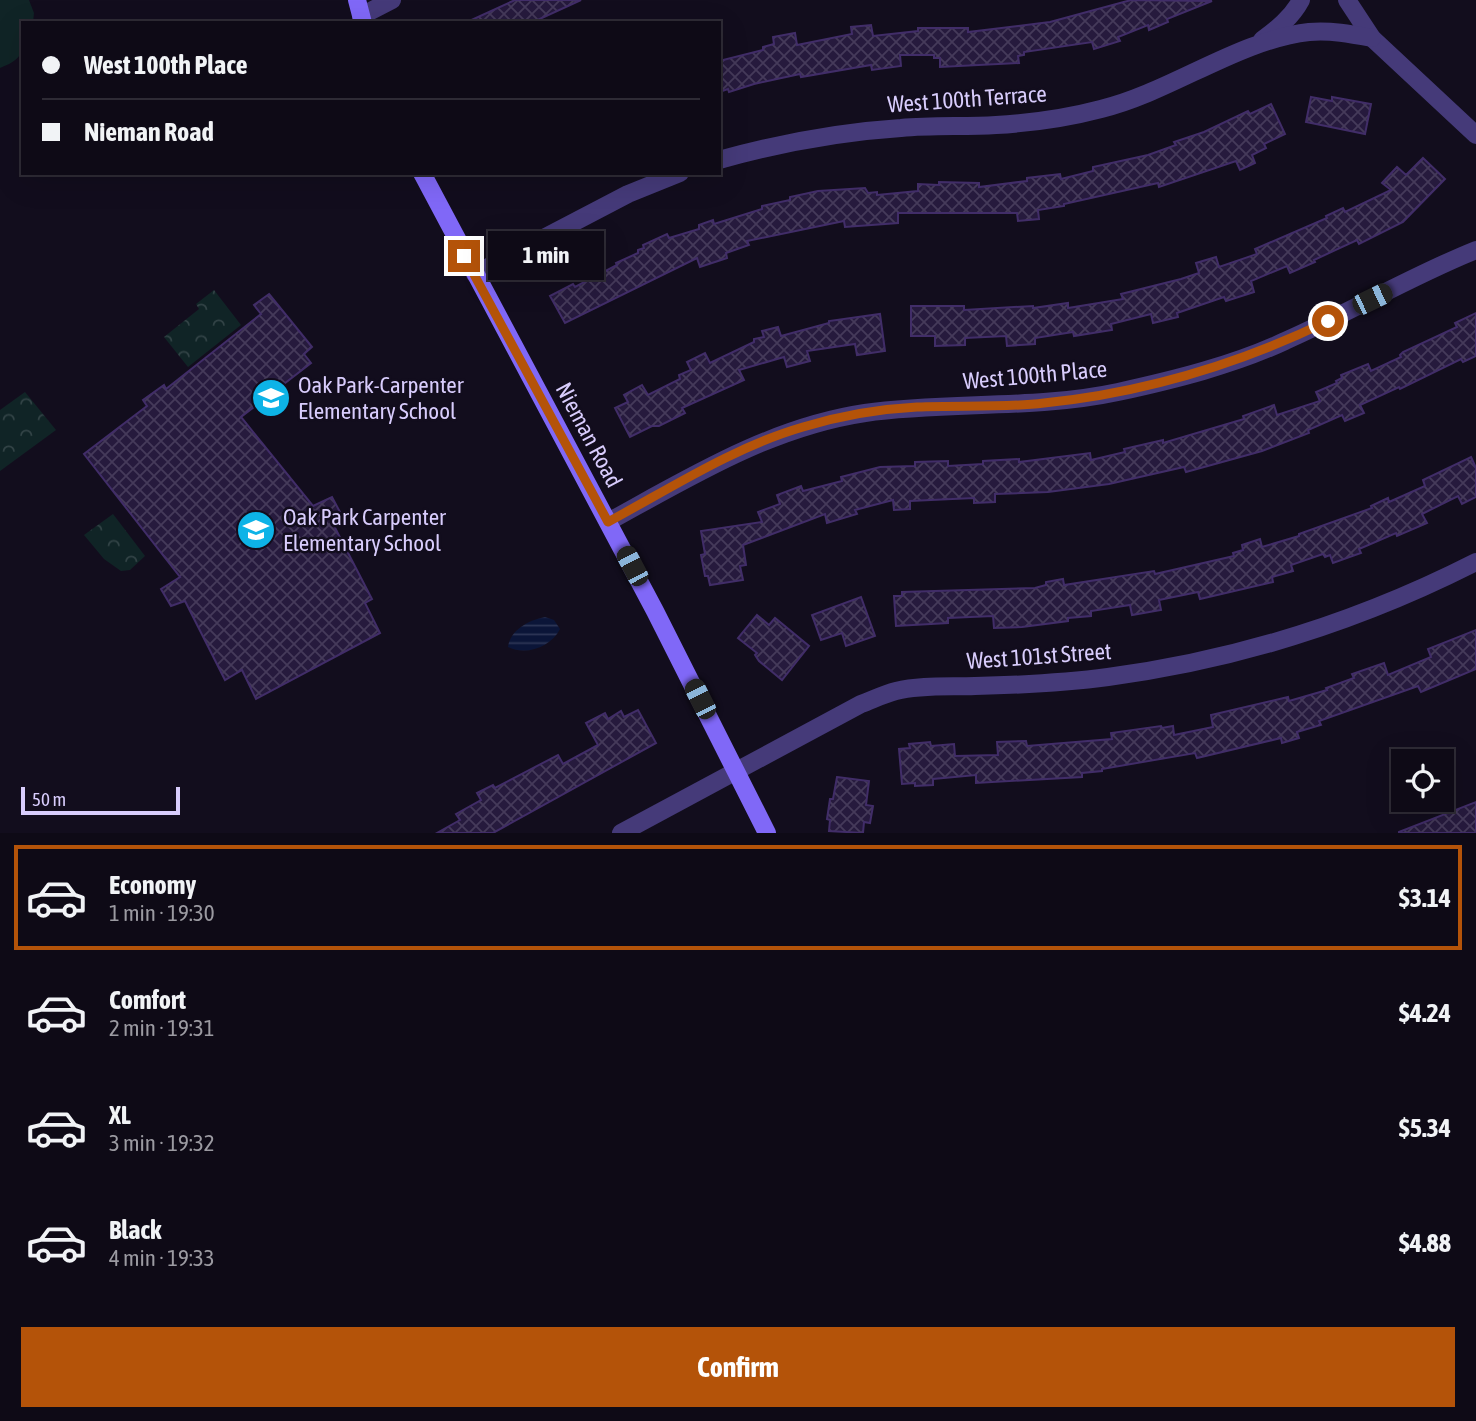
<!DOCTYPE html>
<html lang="en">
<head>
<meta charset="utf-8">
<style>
  body { margin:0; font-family:"Asap Condensed",sans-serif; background:#17131f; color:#f1f3f6; height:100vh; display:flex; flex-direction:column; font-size:26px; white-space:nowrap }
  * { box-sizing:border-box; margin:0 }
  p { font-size:23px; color:#9b9aa1 }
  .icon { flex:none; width:38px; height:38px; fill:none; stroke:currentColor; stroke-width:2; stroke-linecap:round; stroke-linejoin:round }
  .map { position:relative; height:833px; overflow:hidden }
  .details { display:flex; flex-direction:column; background:#0e0a16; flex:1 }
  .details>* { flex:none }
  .hud { position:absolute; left:21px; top:21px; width:700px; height:154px; border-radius:0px; box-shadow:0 7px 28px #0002,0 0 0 2px #2e2b35; display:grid; align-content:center; height:154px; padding:0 21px; background:#0e0a16 }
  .tools { position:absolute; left:1391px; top:749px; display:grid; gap:14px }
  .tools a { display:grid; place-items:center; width:63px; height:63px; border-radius:0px; background:#0e0a16; box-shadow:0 7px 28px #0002,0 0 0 2px #2e2b35; font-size:35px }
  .scale { position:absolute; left:21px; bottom:18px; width:159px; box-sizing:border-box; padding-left:7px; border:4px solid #d8ccfc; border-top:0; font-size:19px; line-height:24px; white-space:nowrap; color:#d8ccfc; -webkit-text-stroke:5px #120d1d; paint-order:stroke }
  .end { position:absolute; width:32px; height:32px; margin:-16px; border:9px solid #b45309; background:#fff; box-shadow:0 0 0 4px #fff }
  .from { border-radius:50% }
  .bubble { position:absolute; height:49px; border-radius:0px; background:#0e0a16; box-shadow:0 7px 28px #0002,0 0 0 2px #2e2b35; font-size:23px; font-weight:700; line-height:49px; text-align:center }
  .car { position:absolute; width:21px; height:42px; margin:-21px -10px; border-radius:9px; box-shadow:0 0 5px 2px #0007; background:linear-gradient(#222 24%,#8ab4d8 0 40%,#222 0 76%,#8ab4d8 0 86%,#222 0) }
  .hud b { display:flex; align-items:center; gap:24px; height:66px; font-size:26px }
  .hud b+b { border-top:2px solid #2e2b35 }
  .hud i { width:18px; height:18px; background:#f1f3f6 }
  ul { padding:12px 0 0; list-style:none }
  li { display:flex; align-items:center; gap:21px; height:105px; margin:0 14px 10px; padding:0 7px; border:4px solid transparent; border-radius:0px }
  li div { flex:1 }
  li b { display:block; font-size:26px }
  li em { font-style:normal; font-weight:700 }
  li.current { border-color:#b45309 }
  li>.icon { width:63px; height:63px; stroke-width:1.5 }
  .button { display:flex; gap:14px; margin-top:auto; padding:14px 21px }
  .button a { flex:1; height:80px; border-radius:0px; background:#b45309; color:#fff; font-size:28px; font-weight:700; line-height:80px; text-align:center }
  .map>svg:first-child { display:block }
  .grass { fill:#102426 }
  .park { fill:url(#park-crowns) }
  .water { fill:url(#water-rules) }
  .building { fill:url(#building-cross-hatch); stroke:#412d68; stroke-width:2 }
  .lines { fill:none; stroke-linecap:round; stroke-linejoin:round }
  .street { stroke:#453a79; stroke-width:18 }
  .secondary { stroke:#8068f7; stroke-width:18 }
  .route { stroke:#b45309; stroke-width:9 }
  .labels { text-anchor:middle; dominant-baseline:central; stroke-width:5; stroke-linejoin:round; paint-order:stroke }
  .street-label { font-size:23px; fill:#d8ccfc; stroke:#120d1d }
  .poi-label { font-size:23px; fill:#d8ccfc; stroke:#120d1d; text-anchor:start }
</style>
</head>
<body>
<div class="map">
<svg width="1476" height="833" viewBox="0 0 1476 833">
  <defs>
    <pattern id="park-crowns" width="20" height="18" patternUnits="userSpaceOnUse" patternTransform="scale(1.75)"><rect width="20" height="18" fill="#102426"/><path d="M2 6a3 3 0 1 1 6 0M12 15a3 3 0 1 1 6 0" fill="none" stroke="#324346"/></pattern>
    <pattern id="water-rules" width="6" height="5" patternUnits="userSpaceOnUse" patternTransform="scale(1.75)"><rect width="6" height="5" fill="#0b1538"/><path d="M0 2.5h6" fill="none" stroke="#2e3656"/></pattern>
    <pattern id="building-cross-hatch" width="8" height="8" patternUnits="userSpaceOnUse" patternTransform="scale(1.75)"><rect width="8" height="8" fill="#261a3d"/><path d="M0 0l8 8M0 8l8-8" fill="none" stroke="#453a5a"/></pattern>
  </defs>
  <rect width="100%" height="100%" fill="#120d1d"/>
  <!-- grass -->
  <path class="grass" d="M0,0H29L34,13L33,23H23C23,48 27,58 0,68Z"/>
  <!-- park -->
  <g class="park">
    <polygon points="214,290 241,325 188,367 164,337 199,309 196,304"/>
    <polygon points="25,392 56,430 0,471 0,410"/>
    <polygon points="113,514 145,556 130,570 121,571 104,559 84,535"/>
  </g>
  <!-- water -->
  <path class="water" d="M545,617L554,620L560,629C551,647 526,656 508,647C510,630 529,620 545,617Z"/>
  <!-- building -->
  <g class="building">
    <polygon points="515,0 581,0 531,23 465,23"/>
    <polygon points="1131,0 1212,1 1167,19 1168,22 1149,30 1148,25 1118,37 1120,41 1094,49 1092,42 1024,52 1024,55 1018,56 1019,63 940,67 940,58 934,58 934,55 900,55 901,66 872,70 871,65 801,77 800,74 754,84 729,92 728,89 719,92 719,61 763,50 763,47 774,44 773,37 795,33 797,45 852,34 851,27 871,25 873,36 918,31 918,28 968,28 968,32 1050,22"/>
    <polygon points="1311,97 1332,101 1332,97 1371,104 1365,134 1306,122"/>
    <polygon points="1271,104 1285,134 1264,144 1266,148 1252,155 1255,163 1240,170 1236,161 1159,187 1158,183 1064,204 1064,206 1038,210 1039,219 1018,221 1017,213 898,213 898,223 845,227 844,221 747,241 749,245 726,253 727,258 700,267 697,258 565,323 550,296 573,284 575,287 617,265 616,263 638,253 638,250 644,248 643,245 667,234 669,238 699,229 699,225 713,220 714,224 762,209 762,206 790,200 790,197 818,191 865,188 868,193 877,192 877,195 918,191 918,184 939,185 939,182 979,183 979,187 1027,181 1027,178 1060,174 1061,179 1093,171 1093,167 1148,155 1176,145 1174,142 1204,132 1248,111 1250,114"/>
    <polygon points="1423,158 1445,179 1403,222 1359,244 1357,240 1314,260 1315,262 1290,273 1287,266 1251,281 1254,292 1226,301 1224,297 1177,313 1178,317 1153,323 1151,314 1111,324 1112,330 1074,336 1073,332 1035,338 1035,344 1007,346 1006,336 965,338 965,345 935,346 935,336 911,336 911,306 964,306 964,310 1033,306 1033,308 1068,303 1068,308 1123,299 1121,294 1181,279 1199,273 1196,263 1216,257 1219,267 1257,254 1255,249 1327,218 1326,216 1343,208 1345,212 1391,190 1382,183 1397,167 1406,175"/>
    <polygon points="269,294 312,347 304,354 311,363 241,417 313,506 332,497 341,514 331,520 372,599 365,603 380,633 256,699 242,670 225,680 185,601 171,606 161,589 180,577 84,454 147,406 143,400 164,385 166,389 261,314 254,305"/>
    <polygon points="1476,313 1476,356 1463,362 1461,359 1400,389 1399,387 1360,405 1364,413 1345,421 1342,415 1308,430 1309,433 1262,451 1186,472 1184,467 1109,484 1048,492 995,494 995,502 974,503 974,498 910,501 910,509 894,510 893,500 855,510 857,514 827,523 825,514 743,545 746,565 740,566 743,580 710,585 708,576 705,576 701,555 705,554 701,531 762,522 758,512 780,504 777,495 801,486 803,491 842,481 841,477 880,467 915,466 915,462 948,461 948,466 983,464 983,461 1019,459 1019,462 1090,453 1091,460 1125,452 1124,449 1163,440 1163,443 1244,419 1243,416 1274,405 1277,415 1320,401 1316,392 1337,383 1336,381 1342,378 1341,375 1368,364 1371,371 1401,357 1400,355 1403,352 1457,327 1455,323"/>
    <polygon points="880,314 885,351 857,355 855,344 807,351 810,361 787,367 784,357 739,370 744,380 682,408 685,413 659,426 652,426 630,437 615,408 628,402 624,395 642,385 648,395 680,379 679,375 691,370 687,362 705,353 710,363 754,342 754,339 764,337 762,331 778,327 781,336 829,323 829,321"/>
    <polygon points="1471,457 1476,468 1476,497 1462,504 1458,496 1422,514 1427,523 1397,536 1396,533 1359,549 1361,553 1333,563 1330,555 1325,557 1323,554 1291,565 1293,571 1272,577 1273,582 1200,599 1198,592 1159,600 1161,610 1132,615 1130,605 1091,611 1091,616 1068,618 1068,621 1022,627 994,628 993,616 948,618 948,623 896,626 894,596 902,596 902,592 1035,588 1046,585 1046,582 1063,579 1064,585 1154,571 1155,574 1234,556 1233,553 1243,550 1242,545 1260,539 1262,547 1299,536 1299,534 1372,508 1371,506 1388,498 1389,502 1425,486 1423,480"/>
    <polygon points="861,597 875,636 846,646 842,633 821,640 812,615"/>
    <polygon points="757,615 769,625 775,618 809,646 782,680 759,661 755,655 757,653 738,638"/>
    <polygon points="1476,630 1476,669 1421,692 1418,686 1319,721 1321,725 1297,732 1299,738 1282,743 1281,738 1197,758 1195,753 1102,769 1102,771 1082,773 1082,777 976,783 976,775 933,779 933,785 915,786 915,783 902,784 899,749 910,748 909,744 930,742 931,746 954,744 955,756 998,755 997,742 1026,741 1027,746 1112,739 1111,733 1161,726 1162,728 1173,726 1174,735 1213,727 1211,715 1288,697 1289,701 1327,690 1326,688 1354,678 1352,674 1384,663 1388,675 1431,657 1428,649"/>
    <polygon points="638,710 656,743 493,833 437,833 460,820 456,814 481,800 477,793 493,785 495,788 558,755 563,764 598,745 586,723 605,713 608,719 621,711 624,717"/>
    <polygon points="837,777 869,781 866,805 873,806 870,823 864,822 863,833 829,831 830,820 827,819 830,799 833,799"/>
    <polygon points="1476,802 1476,833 1399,833 1399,832"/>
  </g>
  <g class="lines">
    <!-- street -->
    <g class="street">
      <polyline points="1347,0 1372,38 1476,135"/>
      <polyline points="361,16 392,0"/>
      <path d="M1262,40C1277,29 1292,17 1301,0"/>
      <path d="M719,160C780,143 839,132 901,128C933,125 965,127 996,125C1031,123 1067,118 1101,109C1171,92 1238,40 1309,32C1330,30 1351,34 1372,38"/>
      <polyline points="475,274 628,194 680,173"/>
      <path d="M608,522C690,477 771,427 865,413C949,401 1034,410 1118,392C1173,380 1234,365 1285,341C1349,313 1411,276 1476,250"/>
      <path d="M621,833L861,704C872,700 884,694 896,691C921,685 949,687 975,686C1019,685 1064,683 1108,677C1236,660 1360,621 1476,562"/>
    </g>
    <!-- secondary -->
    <g class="secondary">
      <polyline points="357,0 363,23"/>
      <polyline points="422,173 655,611 767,833"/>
    </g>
  </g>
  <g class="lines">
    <!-- route -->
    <path class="route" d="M464,256L608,522C671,488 734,447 803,427C839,416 879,409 917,407C960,405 1002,408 1044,403C1142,393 1239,364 1328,321"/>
  </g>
  <!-- icons -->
  <defs>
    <symbol id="school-disc" viewBox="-11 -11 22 22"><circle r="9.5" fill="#0db3e7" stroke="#120d1d"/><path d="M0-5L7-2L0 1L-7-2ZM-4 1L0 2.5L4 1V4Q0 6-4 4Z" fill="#fff"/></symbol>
  </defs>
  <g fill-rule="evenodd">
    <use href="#school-disc" x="249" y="376" width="44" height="44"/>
    <use href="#school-disc" x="234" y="508" width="44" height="44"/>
  </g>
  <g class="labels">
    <!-- street labels -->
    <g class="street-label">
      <text transform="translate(967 99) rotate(-4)">West 100th Terrace</text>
      <text transform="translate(1035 375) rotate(-5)">West 100th Place</text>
      <text transform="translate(589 435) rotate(62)">Nieman Road</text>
      <text transform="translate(1039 656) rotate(-4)">West 101st Street</text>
    </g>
    <!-- poi labels -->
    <g class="poi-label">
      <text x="298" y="385">Oak Park-Carpenter<tspan x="298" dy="26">Elementary School</tspan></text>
      <text x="283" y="517">Oak Park Carpenter<tspan x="283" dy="26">Elementary School</tspan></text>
    </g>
  </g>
</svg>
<div class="tools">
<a><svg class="icon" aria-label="locate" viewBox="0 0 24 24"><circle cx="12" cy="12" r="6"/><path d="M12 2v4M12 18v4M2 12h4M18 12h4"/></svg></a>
</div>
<div class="scale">50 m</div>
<i class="end from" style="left:1328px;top:321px"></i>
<i class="end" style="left:464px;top:256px"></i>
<div class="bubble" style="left:488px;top:231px;width:116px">1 min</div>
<i class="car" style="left:1372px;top:299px;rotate:64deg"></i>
<i class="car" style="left:632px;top:566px;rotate:332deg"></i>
<i class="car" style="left:700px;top:699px;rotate:333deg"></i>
<div class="hud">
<b><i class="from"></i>West 100th Place</b>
<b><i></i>Nieman Road</b>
</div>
</div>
<section class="details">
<ul>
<li class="current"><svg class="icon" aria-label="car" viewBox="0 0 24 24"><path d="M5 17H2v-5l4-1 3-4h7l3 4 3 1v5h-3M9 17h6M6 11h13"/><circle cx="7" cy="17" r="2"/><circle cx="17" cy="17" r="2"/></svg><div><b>Economy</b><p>1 min · 19:30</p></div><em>$3.14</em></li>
<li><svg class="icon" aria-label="car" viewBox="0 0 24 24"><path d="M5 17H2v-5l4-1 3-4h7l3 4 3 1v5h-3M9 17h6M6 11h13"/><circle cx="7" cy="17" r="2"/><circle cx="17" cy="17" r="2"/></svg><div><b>Comfort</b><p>2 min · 19:31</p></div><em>$4.24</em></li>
<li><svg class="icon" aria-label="car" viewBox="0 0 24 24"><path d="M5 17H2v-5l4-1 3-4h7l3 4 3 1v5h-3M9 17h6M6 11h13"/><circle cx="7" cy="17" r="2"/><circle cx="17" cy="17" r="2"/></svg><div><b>XL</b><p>3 min · 19:32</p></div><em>$5.34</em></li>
<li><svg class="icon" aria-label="car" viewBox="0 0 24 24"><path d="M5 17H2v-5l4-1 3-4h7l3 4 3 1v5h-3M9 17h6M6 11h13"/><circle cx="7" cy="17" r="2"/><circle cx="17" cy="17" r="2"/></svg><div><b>Black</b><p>4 min · 19:33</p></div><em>$4.88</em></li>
</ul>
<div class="button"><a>Confirm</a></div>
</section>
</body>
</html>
